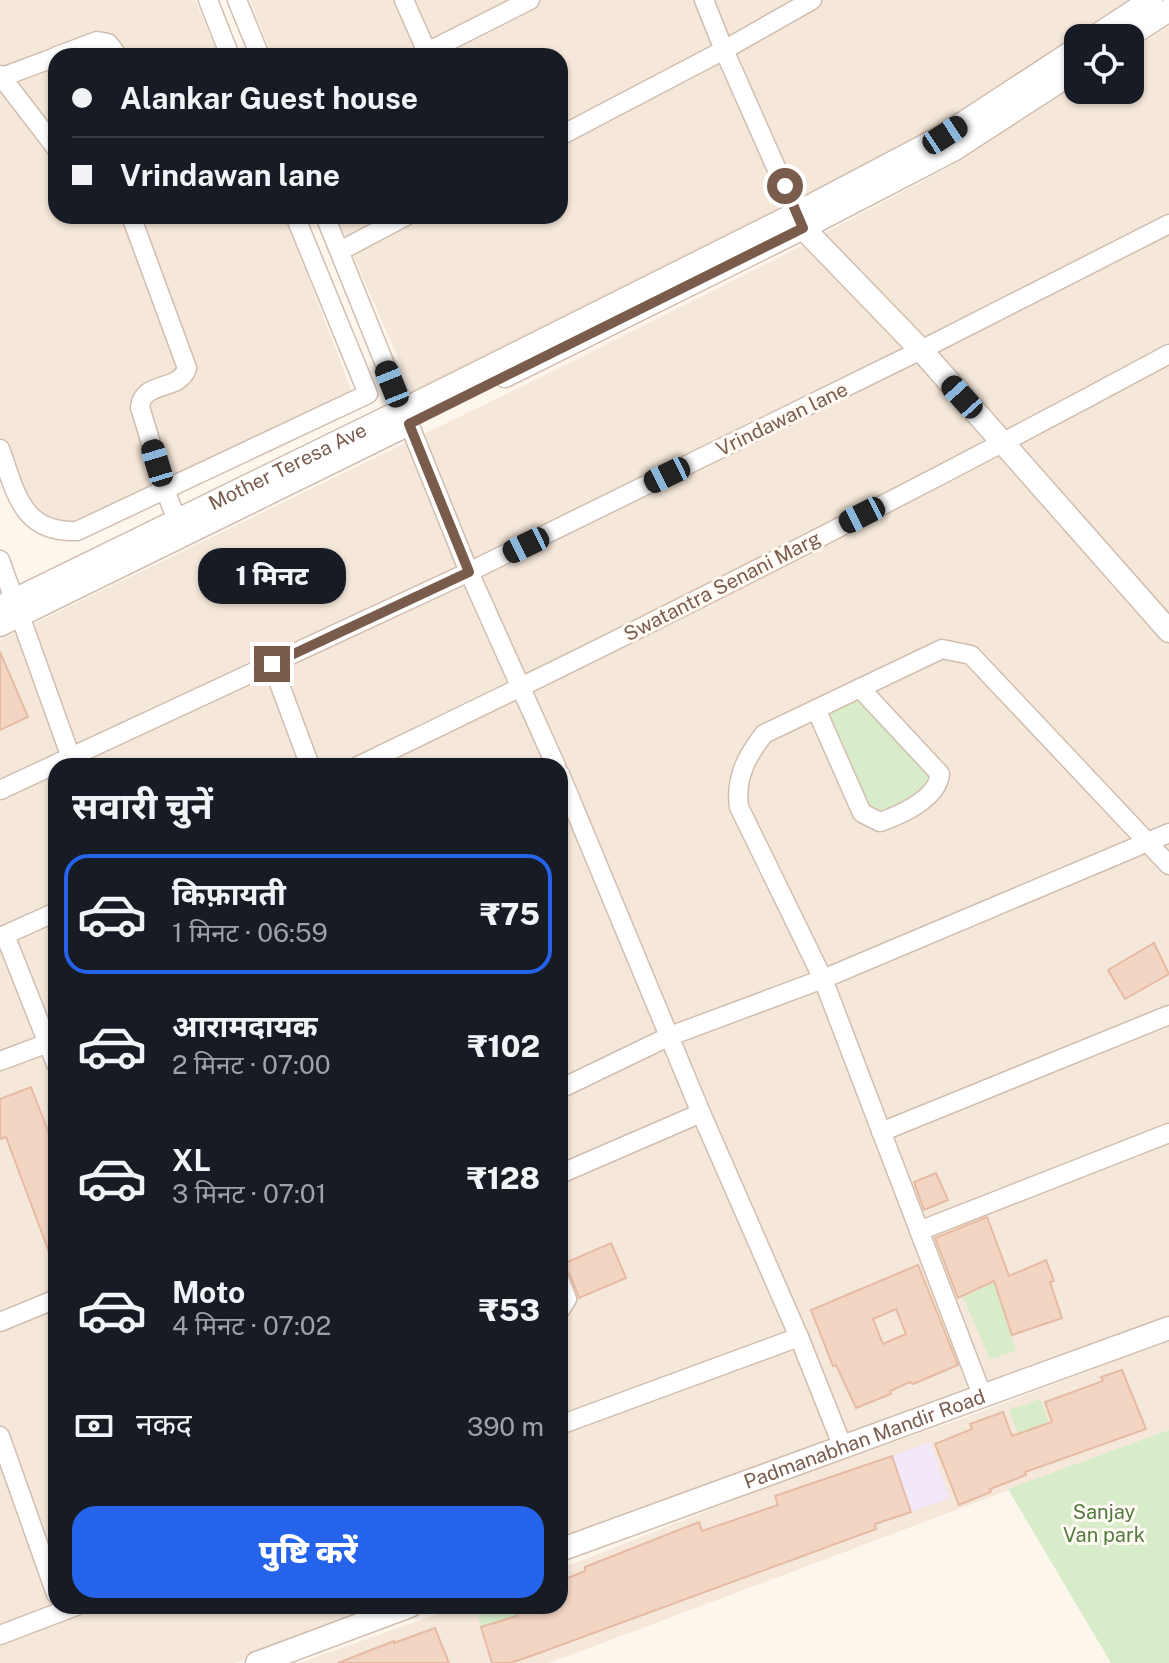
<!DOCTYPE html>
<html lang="hi">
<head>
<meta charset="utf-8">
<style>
  body { margin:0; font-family:"Public Sans","Noto Sans Devanagari",sans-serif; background:#242831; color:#f1f3f6; height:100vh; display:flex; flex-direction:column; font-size:30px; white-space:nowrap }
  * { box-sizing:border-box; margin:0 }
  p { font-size:26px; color:#9ea1a6 }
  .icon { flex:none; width:44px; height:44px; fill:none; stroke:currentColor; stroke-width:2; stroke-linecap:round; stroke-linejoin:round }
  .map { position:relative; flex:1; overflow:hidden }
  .drawer { position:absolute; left:48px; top:758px; width:520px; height:856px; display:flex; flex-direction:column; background:#171b24; border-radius:24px; box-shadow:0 2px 6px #0004 }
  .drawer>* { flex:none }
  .hud { position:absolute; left:48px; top:48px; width:520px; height:176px; border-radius:24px; box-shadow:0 2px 6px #0004; display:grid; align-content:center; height:176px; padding:0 24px; background:#171b24 }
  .buttons { position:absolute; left:1064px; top:24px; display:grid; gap:16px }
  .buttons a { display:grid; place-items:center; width:80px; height:80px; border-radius:16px; background:#171b24; box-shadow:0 2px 6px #0004; font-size:40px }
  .end { position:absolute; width:36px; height:36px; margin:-18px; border:10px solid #7a5c4d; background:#fff; box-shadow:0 0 0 4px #fff }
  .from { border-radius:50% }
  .bubble { position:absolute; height:56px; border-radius:24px; background:#171b24; box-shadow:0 2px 6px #0004; font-size:26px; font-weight:800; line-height:56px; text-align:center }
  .car { position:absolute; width:24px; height:48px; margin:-24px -12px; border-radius:10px; box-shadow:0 0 6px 2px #0007; background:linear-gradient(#222 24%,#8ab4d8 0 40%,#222 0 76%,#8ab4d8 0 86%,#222 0) }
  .hud b { display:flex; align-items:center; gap:28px; height:76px; font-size:30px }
  .hud b+b { border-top:2px solid #363941 }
  .hud i { width:20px; height:20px; background:#f1f3f6 }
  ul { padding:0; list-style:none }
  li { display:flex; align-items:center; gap:24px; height:120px; margin:0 16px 12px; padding:0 8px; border:4px solid transparent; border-radius:24px }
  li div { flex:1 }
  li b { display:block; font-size:30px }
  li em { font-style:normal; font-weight:800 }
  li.current { border-color:#2563eb }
  li>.icon { width:72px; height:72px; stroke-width:1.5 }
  h2 { padding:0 24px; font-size:36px; line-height:96px }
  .pay { display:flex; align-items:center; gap:20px; height:88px; padding:0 24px; font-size:30px }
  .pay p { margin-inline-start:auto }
  .button { display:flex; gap:16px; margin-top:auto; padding:16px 24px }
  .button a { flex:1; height:92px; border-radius:24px; background:#2563eb; color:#fff; font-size:32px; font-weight:800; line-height:92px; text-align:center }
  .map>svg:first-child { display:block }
  .residential { fill:#f5e8da }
  .education { fill:#f3e8fa }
  .green { fill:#d8ecc9 }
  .building { fill:#f3d5c3; stroke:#e6bba3; stroke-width:2; fill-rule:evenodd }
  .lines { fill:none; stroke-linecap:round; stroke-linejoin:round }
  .minor-casing { stroke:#d1beb0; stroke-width:21 }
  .tertiary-casing { stroke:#d1beb0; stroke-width:25 }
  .minor { stroke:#fff; stroke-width:18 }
  .tertiary { stroke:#fff; stroke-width:22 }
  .route { stroke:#7a5c4d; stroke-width:10 }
  .labels { text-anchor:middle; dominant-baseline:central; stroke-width:6; stroke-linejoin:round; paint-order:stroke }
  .street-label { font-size:20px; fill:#7a5c4d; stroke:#fffaf3 }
  .park-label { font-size:20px; fill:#537a41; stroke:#fffaf3 }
</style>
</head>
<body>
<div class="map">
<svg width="1169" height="1663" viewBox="0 0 1169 1663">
  <rect width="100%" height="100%" fill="#fdf6ec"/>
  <!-- residential -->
  <g class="residential">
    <polygon points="0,0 195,0 219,56 56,56 56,216 285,216 353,395 75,526 46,517 23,501 0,463"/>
    <polygon points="250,0 1141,0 935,130 783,212 413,392 336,216 560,216 560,56 272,56"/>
    <polygon points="1169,26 1169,1321 560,1545 560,766 56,766 56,1606 393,1606 235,1663 0,1663 0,640 529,383 776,259 949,167 1078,84 1078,90 1130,90 1130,51"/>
    <polygon points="1169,1340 1169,1430 549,1663 299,1663 460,1606 560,1606 560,1569 813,1469 973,1415"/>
  </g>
  <!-- education -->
  <polygon class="education" points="930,1442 949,1498 911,1512 892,1456"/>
  <!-- green -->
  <g class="green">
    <polygon points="860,691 937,780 883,818 864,811 820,710"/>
    <polygon points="995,1282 1016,1351 990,1359 963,1297"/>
    <polygon points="1040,1399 1049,1423 1018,1434 1009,1410"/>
    <polygon points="1169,1430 1169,1663 1111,1663 1008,1489"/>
    <polygon points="495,1606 514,1606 517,1616 481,1627 477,1612"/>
  </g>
  <!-- building -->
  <g class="building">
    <polygon points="0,652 28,717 0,730"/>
    <polygon points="1154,943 1169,974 1125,999 1108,970"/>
    <polygon points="31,1087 56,1152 55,1268 6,1137 0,1139 0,1099"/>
    <polygon points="936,1173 948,1200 924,1210 914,1182"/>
    <polygon points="987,1217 1009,1276 1046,1260 1054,1281 1050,1282 1062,1318 1012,1335 994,1281 958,1298 935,1238"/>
    <polygon points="611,1243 626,1278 579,1298 571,1277 563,1264"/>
    <path d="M918,1265L958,1365L913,1384L910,1382L890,1391L891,1394L856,1408L836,1365L833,1366L811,1310ZM896,1309L906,1334L883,1344L873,1319Z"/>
    <polygon points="1122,1370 1146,1429 1025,1472 1026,1475 990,1489 991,1492 959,1505 935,1444 972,1429 970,1424 1003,1412 1012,1436 1052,1422 1045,1402 1103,1381 1101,1377"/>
    <polygon points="892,1456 911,1512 875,1524 876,1529 531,1656 510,1663 492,1663 481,1627 517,1616 514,1606 560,1606 560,1581 585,1571 585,1567 699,1522 702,1531 778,1505 775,1496"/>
    <polygon points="435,1628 449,1663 338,1663 394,1641 394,1643"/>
  </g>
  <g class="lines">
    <defs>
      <g id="minor">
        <polyline points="208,0 230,56"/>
        <polyline points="237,0 260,56"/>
        <polyline points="404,0 427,52"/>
        <polyline points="57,56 97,41 108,43 118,56"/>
        <polyline points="419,56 530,0"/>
        <polyline points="0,75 56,148"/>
        <polyline points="2,77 56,57"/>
        <polyline points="560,136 724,50 704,0"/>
        <path d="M131,216L187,368C180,392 143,380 140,407L165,490L182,533"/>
        <polyline points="325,216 469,572 556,766"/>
        <polyline points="802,226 724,50 812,0"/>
        <polyline points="340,251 406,216"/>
        <path d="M0,449C16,492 21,533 77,531L368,394L295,216"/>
        <polyline points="0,560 74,766"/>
        <polyline points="272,664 310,766"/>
        <path d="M816,709L862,813L880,822C902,814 937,799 940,774L860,688"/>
        <path d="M358,766C631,635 902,498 1169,354"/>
        <polyline points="560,774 701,1113 799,1337 842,1445"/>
        <polyline points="0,790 469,572 921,350 1169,224"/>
        <polyline points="5,935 56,1064"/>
        <polyline points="0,937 56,912"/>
        <polyline points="0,1061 48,1043"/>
        <polyline points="560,1089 670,1036 823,979 1169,833"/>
        <polyline points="881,1132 1169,1015"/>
        <polyline points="560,1174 701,1113"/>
        <polyline points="919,1231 1169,1133"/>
        <polyline points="560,1281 567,1299 560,1310"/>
        <polyline points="0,1322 56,1299"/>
        <path d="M982,1395L823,979L739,807C735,777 747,756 764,734L942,649L971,655L1169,865"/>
        <polyline points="560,1425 799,1337"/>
        <polyline points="0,1436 56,1594"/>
        <polyline points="0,1635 76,1606"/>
      </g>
      <g id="tertiary">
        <polyline points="1093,38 1151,0"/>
        <polyline points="1126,38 1169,10"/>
        <polyline points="803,228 921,350 1169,631"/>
        <polyline points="505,376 803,228 953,150 1078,69"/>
        <path id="s1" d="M0,607L403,410L797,213L945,135L1078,48"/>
        <polyline points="0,625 399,429"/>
        <path id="s2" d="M560,1550L1169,1328"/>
        <polyline points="257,1663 410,1606"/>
      </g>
    </defs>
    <!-- minor casing -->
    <use href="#minor" class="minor-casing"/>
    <!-- tertiary casing -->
    <use href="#tertiary" class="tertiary-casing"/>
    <!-- minor -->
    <use href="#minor" class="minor"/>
    <!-- tertiary -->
    <use href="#tertiary" class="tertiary"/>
  </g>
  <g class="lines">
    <!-- route -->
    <polyline class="route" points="272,664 469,572 409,424 803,228 785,186"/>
  </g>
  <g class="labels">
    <!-- street labels -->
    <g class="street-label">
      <text transform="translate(782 419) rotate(-26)">Vrindawan lane</text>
      <text stroke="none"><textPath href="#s1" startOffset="320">Mother Teresa Ave</textPath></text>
      <text transform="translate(722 586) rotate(-27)">Swatantra Senani Marg</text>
      <text stroke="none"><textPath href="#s2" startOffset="324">Padmanabhan Mandir Road</textPath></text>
    </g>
    <!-- park labels -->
    <g class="park-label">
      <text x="1104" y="1512">Sanjay<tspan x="1104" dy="23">Van park</tspan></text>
    </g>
  </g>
</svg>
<div class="buttons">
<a><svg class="icon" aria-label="locate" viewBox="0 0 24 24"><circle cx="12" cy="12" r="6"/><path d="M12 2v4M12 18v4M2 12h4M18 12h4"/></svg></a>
</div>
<i class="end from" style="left:785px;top:186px"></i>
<i class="end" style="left:272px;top:664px"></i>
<div class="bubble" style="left:198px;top:548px;width:148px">1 मिनट</div>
<i class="car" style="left:945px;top:135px;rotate:57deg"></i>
<i class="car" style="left:392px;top:384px;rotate:338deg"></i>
<i class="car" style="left:962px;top:397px;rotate:318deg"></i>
<i class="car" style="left:157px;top:463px;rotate:343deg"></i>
<i class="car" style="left:667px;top:475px;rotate:244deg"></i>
<i class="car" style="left:862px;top:515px;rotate:243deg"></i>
<i class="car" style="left:526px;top:545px;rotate:244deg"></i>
<div class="hud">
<b><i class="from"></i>Alankar Guest house</b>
<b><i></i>Vrindawan lane</b>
</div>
<section class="drawer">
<h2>सवारी चुनें</h2>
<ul>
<li class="current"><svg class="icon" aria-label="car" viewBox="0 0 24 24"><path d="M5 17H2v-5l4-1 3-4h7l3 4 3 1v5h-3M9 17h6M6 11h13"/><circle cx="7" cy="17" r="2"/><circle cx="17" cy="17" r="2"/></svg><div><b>किफ़ायती</b><p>1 मिनट · 06:59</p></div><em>₹75</em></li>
<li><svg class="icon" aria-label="car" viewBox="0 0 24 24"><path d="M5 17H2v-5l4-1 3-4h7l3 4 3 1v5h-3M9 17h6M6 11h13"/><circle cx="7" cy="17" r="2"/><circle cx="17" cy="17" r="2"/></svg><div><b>आरामदायक</b><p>2 मिनट · 07:00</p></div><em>₹102</em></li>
<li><svg class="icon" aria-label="car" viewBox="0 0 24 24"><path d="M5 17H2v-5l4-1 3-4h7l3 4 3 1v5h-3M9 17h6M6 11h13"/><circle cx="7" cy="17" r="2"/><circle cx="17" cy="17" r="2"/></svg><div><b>XL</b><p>3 मिनट · 07:01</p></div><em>₹128</em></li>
<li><svg class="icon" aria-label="car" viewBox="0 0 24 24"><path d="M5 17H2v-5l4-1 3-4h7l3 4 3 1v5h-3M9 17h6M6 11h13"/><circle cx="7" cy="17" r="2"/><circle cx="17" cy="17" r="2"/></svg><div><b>Moto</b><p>4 मिनट · 07:02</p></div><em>₹53</em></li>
</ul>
<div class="pay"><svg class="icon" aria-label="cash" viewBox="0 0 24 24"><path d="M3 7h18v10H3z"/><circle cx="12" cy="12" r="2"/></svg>नकद<p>390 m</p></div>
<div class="button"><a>पुष्टि करें</a></div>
</section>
</div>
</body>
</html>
